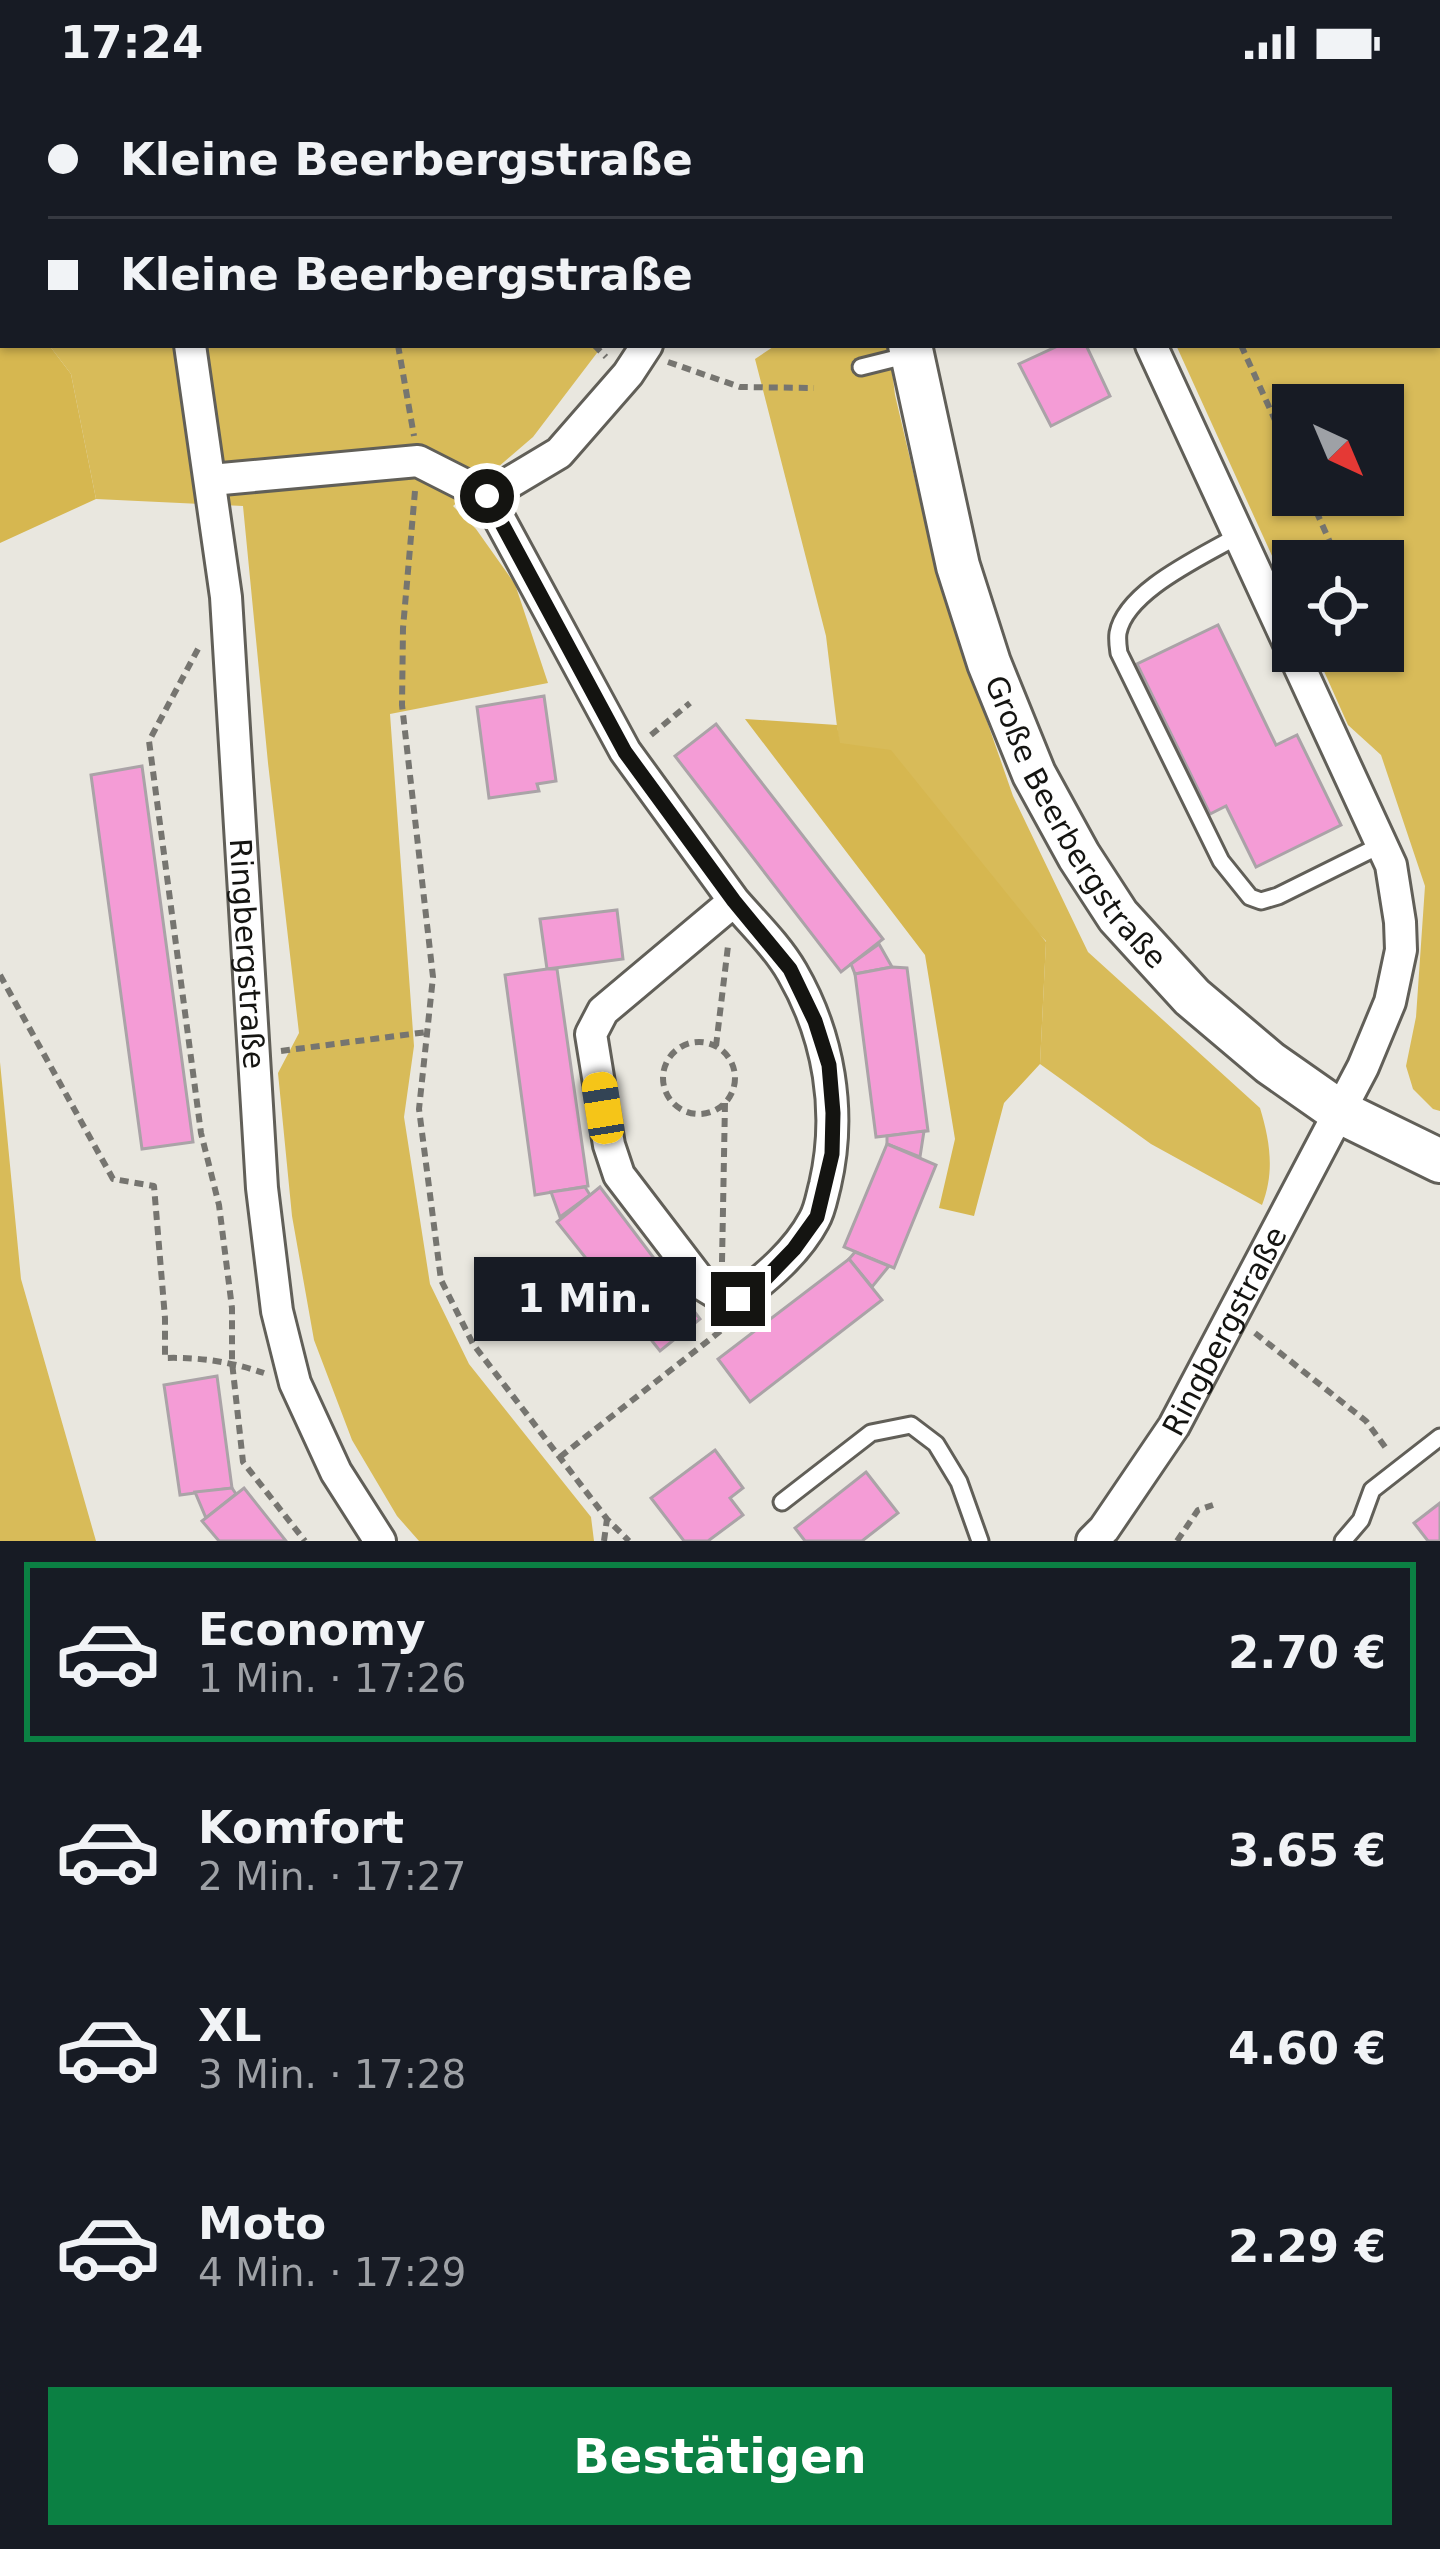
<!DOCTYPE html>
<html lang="de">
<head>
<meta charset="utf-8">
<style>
  body { margin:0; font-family:"DejaVu Sans",sans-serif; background:#20242c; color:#f1f3f6; height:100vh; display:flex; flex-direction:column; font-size:45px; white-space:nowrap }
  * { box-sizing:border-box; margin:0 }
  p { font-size:39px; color:#9ea1a6 }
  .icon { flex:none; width:66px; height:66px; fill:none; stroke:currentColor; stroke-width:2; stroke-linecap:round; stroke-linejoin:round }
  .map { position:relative; height:1457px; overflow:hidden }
  .side { display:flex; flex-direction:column; background:#171b24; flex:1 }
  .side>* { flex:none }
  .guide { position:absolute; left:0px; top:0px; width:1440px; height:264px; box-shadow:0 3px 9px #0004; display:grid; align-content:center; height:264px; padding:0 48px; background:#171b24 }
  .needle { width:78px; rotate:136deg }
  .controls { position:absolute; left:1272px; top:300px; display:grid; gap:24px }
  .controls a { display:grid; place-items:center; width:132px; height:132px; border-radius:0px; background:#171b24; box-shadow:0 3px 9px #0004; font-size:60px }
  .end { position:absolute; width:54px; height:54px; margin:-27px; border:15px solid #141411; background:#fff; box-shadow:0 0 0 6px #fff }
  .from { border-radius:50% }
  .bubble { position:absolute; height:84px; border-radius:0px; background:#171b24; box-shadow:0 3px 9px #0004; font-size:39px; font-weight:700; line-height:84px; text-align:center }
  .car { position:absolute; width:36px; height:72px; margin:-36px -18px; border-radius:15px; box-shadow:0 0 9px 3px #0007; background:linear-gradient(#f5c518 24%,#345 0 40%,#f5c518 0 76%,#345 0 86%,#f5c518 0) }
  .guide b { display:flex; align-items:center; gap:42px; height:114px; font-size:45px }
  .guide b+b { border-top:3px solid #363941 }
  .guide i { width:30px; height:30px; background:#f1f3f6 }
  ul { padding:21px 0 0; list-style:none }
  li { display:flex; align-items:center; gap:36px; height:180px; margin:0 24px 18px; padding:0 24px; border:6px solid transparent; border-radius:0px }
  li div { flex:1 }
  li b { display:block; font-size:45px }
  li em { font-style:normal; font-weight:700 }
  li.active { border-color:#0b8043 }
  li>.icon { width:108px; height:108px; stroke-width:1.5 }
  .action { display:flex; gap:24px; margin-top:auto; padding:24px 48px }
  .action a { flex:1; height:138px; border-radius:0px; background:#0b8043; color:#fff; font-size:48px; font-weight:700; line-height:138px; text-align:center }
  .status { display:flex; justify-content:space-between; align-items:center; height:84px; padding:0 60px; background:#171b24; direction:ltr }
  .status svg { height:33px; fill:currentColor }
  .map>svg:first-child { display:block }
  .green { fill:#d8bb59; fill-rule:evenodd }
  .forest { fill:#d6b750 }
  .building { fill:#f49cd6; stroke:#aaa3a7; stroke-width:3 }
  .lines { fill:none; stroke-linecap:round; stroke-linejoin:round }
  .lane-casing { stroke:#615f58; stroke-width:21 }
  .street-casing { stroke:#615f58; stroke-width:36 }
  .secondary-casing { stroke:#615f58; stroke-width:48 }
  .path { stroke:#767570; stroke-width:6; stroke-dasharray:9 6; stroke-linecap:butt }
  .lane { stroke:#fff; stroke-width:15 }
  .street { stroke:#fff; stroke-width:30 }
  .secondary { stroke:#fff; stroke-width:42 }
  .route { stroke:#141411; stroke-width:15 }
  .labels { text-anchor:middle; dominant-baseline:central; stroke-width:9; stroke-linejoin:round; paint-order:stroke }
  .street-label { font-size:30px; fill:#141411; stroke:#f7f4ed }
</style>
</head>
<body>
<div class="status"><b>17:24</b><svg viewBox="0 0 49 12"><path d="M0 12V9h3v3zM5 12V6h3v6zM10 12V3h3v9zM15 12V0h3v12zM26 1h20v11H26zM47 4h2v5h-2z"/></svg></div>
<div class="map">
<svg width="1440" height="1457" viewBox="0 0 1440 1457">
  <rect width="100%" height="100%" fill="#e9e7df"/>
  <!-- green -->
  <g class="green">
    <polygon points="0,0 552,0 552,3 3,3 3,203 0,199"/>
    <polygon points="886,0 1268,0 1269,3 887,3"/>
    <path d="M1437,172L1440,174V1027L1433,1025L1413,1005L1406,982L1416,933L1425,802L1381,671L1348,641L1315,567H1383V477H1293V518L1176,261H1437ZM1293,321H1383V411H1293Z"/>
    <polygon points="49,261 603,261 533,353 453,422 476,445 515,500 548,599 390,630 414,962 404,1033 430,1200 469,1280 591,1433 594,1457 419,1457 397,1432 352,1356 314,1256 292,1132 278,989 299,949 268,679 243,422 96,415 71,290"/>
    <path d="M776,261H889L895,311L940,502L1013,712L1088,868L1260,1024C1270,1057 1275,1088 1262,1121L1151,1060L1040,980L1046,857L839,659L826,552L755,275Z"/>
    <polygon points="0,978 21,1195 96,1457 0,1457"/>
  </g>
  <!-- forest -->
  <g class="forest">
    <polygon points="1268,0 1440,0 1440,174 1437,172 1437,3 1269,3"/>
    <polygon points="0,199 3,203 3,261 49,261 71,290 96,415 0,459"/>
    <polygon points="745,635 837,641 840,659 891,666 1046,858 1040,980 1004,1019 974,1132 939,1124 955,1055 925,871"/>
  </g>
  <!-- building -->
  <g class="building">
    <polygon points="1060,261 1086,261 1110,312 1051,342 1019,280"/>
    <polygon points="1218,541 1276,661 1297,651 1341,741 1256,783 1226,722 1210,730 1137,580"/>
    <polygon points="544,612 556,697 537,700 539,707 489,714 477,623"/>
    <polygon points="716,640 883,855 841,888 675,672"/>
    <polygon points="142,682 193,1058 142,1065 91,691"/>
    <polygon points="617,826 623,875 547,885 540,835"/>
    <polygon points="879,860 892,883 855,890 851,880"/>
    <polygon points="892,883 907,884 928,1047 876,1053 855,890"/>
    <polygon points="547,885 557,885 588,1102 535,1111 505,891"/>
    <polygon points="924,1047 920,1073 887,1060 887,1052"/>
    <polygon points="887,1060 936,1081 894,1184 844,1163"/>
    <polygon points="585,1103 590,1111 560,1133 551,1108"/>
    <polygon points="600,1103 700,1235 660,1267 557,1138"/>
    <polygon points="855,1168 889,1182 872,1203 849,1175"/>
    <polygon points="849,1175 882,1216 750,1318 718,1275"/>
    <polygon points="217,1292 232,1404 180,1411 164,1301"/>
    <polygon points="715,1366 743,1404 730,1414 743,1431 708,1457 684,1457 651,1414"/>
    <polygon points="866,1388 898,1429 862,1457 805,1457 795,1444"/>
    <polygon points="232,1404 236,1410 206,1434 195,1408"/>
    <polygon points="244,1404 286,1457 219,1457 202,1437"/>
    <polygon points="1440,1419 1440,1457 1428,1457 1414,1439"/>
  </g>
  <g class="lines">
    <defs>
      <g id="lane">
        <polyline points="861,283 909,271"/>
        <path d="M1239,451C1204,472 1126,506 1118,549C1117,556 1118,562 1119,569L1221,777L1250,813L1261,817L1278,812L1381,761"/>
        <polyline points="782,1418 871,1349 911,1341 936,1360 959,1398 980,1457"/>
        <polyline points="1343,1457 1361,1436 1372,1406 1440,1353"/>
      </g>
      <g id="street">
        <polyline points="150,0 150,3"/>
        <polyline points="573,0 573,3"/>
        <polyline points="1011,0 1013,3"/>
        <path id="s1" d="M190,261L226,513L262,1104L277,1227L295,1299L336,1388L380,1457"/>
        <polyline points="211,396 418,377 487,412 559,369 628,290 647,261"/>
        <path d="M487,412L625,667L734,817L603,927L591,950L609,1061L619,1091L703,1201L721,1212L738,1215C767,1193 797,1168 814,1136C820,1126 822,1112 825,1101C842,1028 829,952 792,888C777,862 753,839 734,817"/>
        <path id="s2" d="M1092,1457L1104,1445L1174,1342L1363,983L1390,918L1401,866L1400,838L1391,781L1151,261"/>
      </g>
      <g id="secondary">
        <polyline points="852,0 853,3"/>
        <path id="s3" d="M910,261L958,482L989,579L1034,690L1079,772L1118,832L1192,913L1270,979L1340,1028L1440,1077"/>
      </g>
    </defs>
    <!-- lane casing -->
    <use href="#lane" class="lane-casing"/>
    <!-- street casing -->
    <use href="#street" class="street-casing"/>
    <!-- secondary casing -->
    <use href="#secondary" class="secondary-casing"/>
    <!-- path -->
    <g class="path">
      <polyline points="357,0 357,3"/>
      <polyline points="400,0 402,3"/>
      <polyline points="398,261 414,352"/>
      <polyline points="594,261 606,273"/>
      <polyline points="1241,261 1293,376"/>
      <polyline points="668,278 740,303 814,304"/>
      <polyline points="415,407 403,544 402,621 433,893 419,1025 441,1196 473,1260 607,1435 629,1457"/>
      <polyline points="1308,477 1333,465 1309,411"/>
      <polyline points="198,565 149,657 201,1049 219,1121 232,1224 232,1278 243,1378 305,1457"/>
      <polyline points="651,651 690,619"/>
      <path d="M0,891L113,1095L154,1102L165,1234V1274C201,1273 231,1278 264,1289"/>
      <circle cx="699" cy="994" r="36"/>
      <polyline points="716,962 728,862"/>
      <polyline points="281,967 427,948"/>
      <polyline points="722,1178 725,1019"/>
      <polyline points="1255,1249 1366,1337 1388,1367"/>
      <polyline points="560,1373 723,1245 723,1239"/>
      <polyline points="604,1457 607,1435"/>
      <polyline points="1177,1457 1198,1426 1213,1421"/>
    </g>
    <!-- lane -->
    <use href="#lane" class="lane"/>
    <!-- street -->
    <use href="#street" class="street"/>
    <!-- secondary -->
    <use href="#secondary" class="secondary"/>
  </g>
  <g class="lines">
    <!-- route -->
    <polyline class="route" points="487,412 625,668 734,817 790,885 815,937 829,981 833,1029 832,1070 817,1133 794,1165 766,1194 738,1215"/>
  </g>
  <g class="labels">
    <!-- street labels -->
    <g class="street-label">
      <text stroke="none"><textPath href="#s3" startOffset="510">Große Beerbergstraße</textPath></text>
      <text stroke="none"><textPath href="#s1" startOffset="612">Ringbergstraße</textPath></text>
      <text stroke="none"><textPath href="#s2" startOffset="249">Ringbergstraße</textPath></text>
    </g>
  </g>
</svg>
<div class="controls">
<a><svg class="needle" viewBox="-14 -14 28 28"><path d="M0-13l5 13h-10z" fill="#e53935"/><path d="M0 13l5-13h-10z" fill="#9ea1a6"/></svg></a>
<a><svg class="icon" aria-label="locate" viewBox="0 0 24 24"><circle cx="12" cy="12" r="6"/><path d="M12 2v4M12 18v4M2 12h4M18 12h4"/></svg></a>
</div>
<i class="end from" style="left:487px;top:412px"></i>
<i class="end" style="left:738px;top:1215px"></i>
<div class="bubble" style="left:474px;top:1173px;width:222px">1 Min.</div>
<i class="car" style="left:603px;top:1024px;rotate:351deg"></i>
<div class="guide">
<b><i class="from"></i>Kleine Beerbergstraße</b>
<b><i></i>Kleine Beerbergstraße</b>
</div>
</div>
<section class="side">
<ul>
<li class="active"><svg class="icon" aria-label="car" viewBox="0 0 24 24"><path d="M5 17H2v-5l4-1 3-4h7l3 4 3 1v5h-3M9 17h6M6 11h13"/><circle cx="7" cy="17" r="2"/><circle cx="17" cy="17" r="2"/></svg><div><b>Economy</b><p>1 Min. · 17:26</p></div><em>2.70 €</em></li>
<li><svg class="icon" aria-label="car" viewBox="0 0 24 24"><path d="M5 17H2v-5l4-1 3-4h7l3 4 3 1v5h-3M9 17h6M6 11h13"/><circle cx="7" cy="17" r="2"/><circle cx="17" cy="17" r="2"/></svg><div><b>Komfort</b><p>2 Min. · 17:27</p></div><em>3.65 €</em></li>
<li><svg class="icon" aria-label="car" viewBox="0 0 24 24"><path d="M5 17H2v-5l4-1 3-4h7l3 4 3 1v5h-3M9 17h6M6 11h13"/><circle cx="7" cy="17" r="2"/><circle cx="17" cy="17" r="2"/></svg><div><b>XL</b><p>3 Min. · 17:28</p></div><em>4.60 €</em></li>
<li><svg class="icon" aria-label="car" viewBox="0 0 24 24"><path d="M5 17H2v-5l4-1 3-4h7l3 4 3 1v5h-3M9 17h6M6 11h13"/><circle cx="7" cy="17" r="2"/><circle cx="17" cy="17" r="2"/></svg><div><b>Moto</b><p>4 Min. · 17:29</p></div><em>2.29 €</em></li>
</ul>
<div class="action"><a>Bestätigen</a></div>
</section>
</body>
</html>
